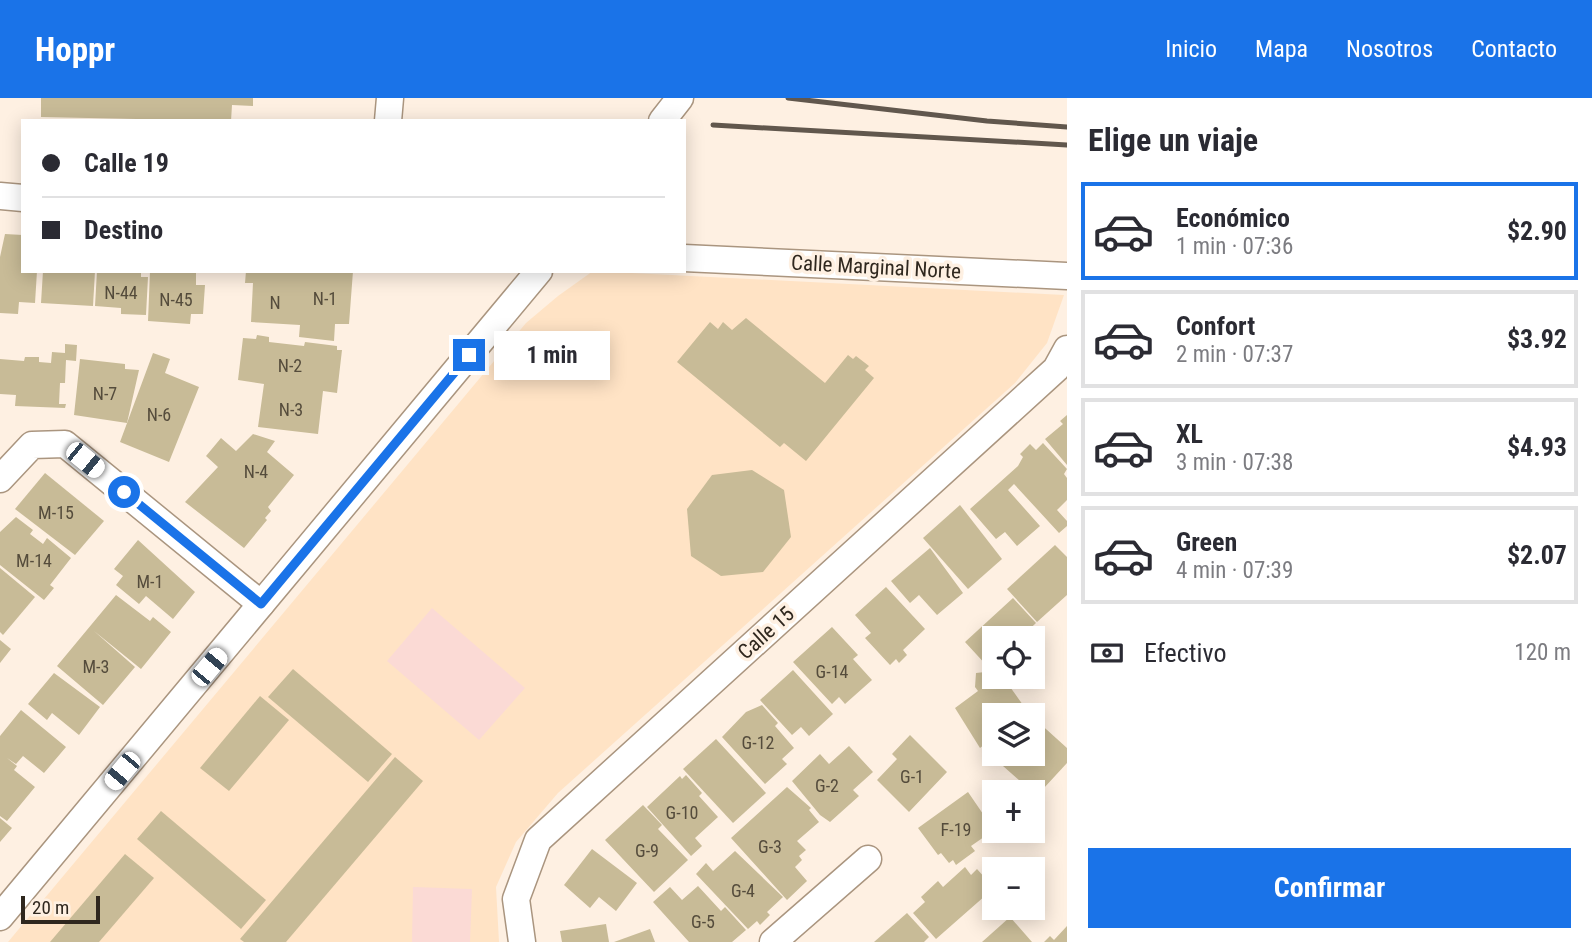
<!DOCTYPE html>
<html lang="es">
<head>
<meta charset="utf-8">
<style>
  body { margin:0; font-family:"Roboto Condensed",sans-serif; background:#f2f2f3; color:#2b2b33; height:100vh; display:flex; flex-direction:column; font-size:26px; white-space:nowrap }
  * { box-sizing:border-box; margin:0 }
  p { font-size:23px; color:#7c7c81 }
  .icon { flex:none; width:38px; height:38px; fill:none; stroke:currentColor; stroke-width:2; stroke-linecap:round; stroke-linejoin:round }
  .map { position:relative; flex:1; overflow:hidden }
  .sheet { display:flex; flex-direction:column; background:#fff; width:525px }
  .sheet>* { flex:none }
  .banner { position:absolute; left:21px; top:21px; width:665px; height:154px; border-radius:0px; box-shadow:0 4px 18px #0003; display:grid; align-content:center; height:154px; padding:0 21px; background:#fff }
  .tools { position:absolute; left:982px; top:528px; display:grid; gap:14px }
  .tools a { display:grid; place-items:center; width:63px; height:63px; border-radius:0px; background:#fff; box-shadow:0 4px 18px #0003; font-size:35px }
  .scale { position:absolute; left:21px; bottom:18px; width:79px; box-sizing:border-box; padding-left:7px; border:4px solid #2f271e; border-top:0; font-size:19px; line-height:24px; white-space:nowrap; color:#2f271e; -webkit-text-stroke:5px #fef0e2; paint-order:stroke }
  .end { position:absolute; width:32px; height:32px; margin:-16px; border:9px solid #1a73e8; background:#fff; box-shadow:0 0 0 4px #fff }
  .from { border-radius:50% }
  .bubble { position:absolute; height:49px; border-radius:0px; background:#fff; box-shadow:0 4px 18px #0003; font-size:23px; font-weight:700; line-height:49px; text-align:center }
  .car { position:absolute; width:21px; height:42px; margin:-21px -10px; border-radius:9px; box-shadow:0 0 5px 2px #0007; background:linear-gradient(#fff 24%,#345 0 40%,#fff 0 76%,#345 0 86%,#fff 0) }
  .banner b { display:flex; align-items:center; gap:24px; height:66px; font-size:26px }
  .banner b+b { border-top:2px solid #e1e1e2 }
  .banner i { width:18px; height:18px; background:#2b2b33 }
  ul { padding:0; list-style:none }
  li { display:flex; align-items:center; gap:21px; height:98px; margin:0 14px 10px; padding:0 7px; border:4px solid #e1e1e2; border-radius:0px }
  li div { flex:1 }
  li b { display:block; font-size:26px }
  li em { font-style:normal; font-weight:700 }
  li.current { border-color:#1a73e8 }
  li>.icon { width:63px; height:63px; stroke-width:1.5 }
  h2 { padding:0 21px; font-size:32px; line-height:84px }
  .pay { display:flex; align-items:center; gap:18px; height:77px; padding:0 21px; font-size:26px }
  .pay p { margin-inline-start:auto }
  .button { display:flex; gap:14px; margin-top:auto; padding:14px 21px }
  .button a { flex:1; height:80px; border-radius:0px; background:#1a73e8; color:#fff; font-size:28px; font-weight:700; line-height:80px; text-align:center }
  header { display:flex; align-items:center; gap:42px; box-sizing:border-box; height:98px; padding:0 35px; background:#1a73e8; color:#fff }
  header strong { font-size:33px }
  nav { display:flex; gap:38px; margin-inline-start:auto; font-size:24px }
  main { display:flex; flex:1; min-height:0 }
  .map>svg:first-child { display:block }
  .built { fill:#ffe3c5 }
  .green { fill:#fbdad5 }
  .building { fill:#c8bb97 }
  .lines { fill:none; stroke-linecap:round; stroke-linejoin:round }
  .street-casing { stroke:#aa957f; stroke-width:29 }
  .street { stroke:#fff; stroke-width:26 }
  .rail { stroke:#61574d; stroke-width:5 }
  .route { stroke:#1a73e8; stroke-width:9 }
  .labels { text-anchor:middle; dominant-baseline:central; stroke-width:7; stroke-linejoin:round; paint-order:stroke }
  .number-label { font-size:18px; fill:#554c3c }
  .street-label { font-size:21px; fill:#2f271e; stroke:#fef0e2 }
</style>
</head>
<body>
<header>
<strong>Hoppr</strong>
<nav><a>Inicio</a><a>Mapa</a><a>Nosotros</a><a>Contacto</a></nav>
</header>
<main>
<div class="map">
<svg width="1067" height="844" viewBox="0 0 1067 844">
  <rect width="100%" height="100%" fill="#fef0e2"/>
  <!-- built -->
  <polygon class="built" points="593,173 1064,197 1047,245 1015,285 558,695 516,744 496,789 499,844 8,844 526,225 558,198"/>
  <!-- green -->
  <g class="green">
    <polygon points="432,510 525,590 479,642 387,563"/>
    <polygon points="413,789 472,791 470,844 412,844"/>
  </g>
  <!-- building -->
  <g class="building">
    <polygon points="41,0 253,0 253,8 232,7 231,23 41,19"/>
    <polygon points="5,136 23,137 23,173 37,173 35,205 19,204 18,216 0,215 0,159"/>
    <polygon points="43,173 95,173 93,208 41,205"/>
    <polygon points="97,173 141,173 141,179 148,179 146,217 121,216 121,210 95,208"/>
    <polygon points="150,173 196,173 196,187 205,187 203,216 191,216 190,226 148,223"/>
    <polygon points="246,173 353,173 349,226 335,226 334,243 299,239 300,227 251,224 253,185 245,185"/>
    <polygon points="746,220 825,285 848,257 853,261 856,258 869,268 865,272 874,280 806,363 784,345 780,349 677,264 710,224 718,231 723,224 732,232"/>
    <polygon points="257,237 269,239 269,244 304,248 305,244 337,248 337,252 342,252 337,295 323,293 318,336 258,329 264,286 238,282 243,240 256,241"/>
    <polygon points="65,246 77,247 76,263 66,262 65,285 60,285 59,306 66,306 65,310 15,308 16,297 0,296 0,261 24,263 25,259 39,259 39,264 51,265 52,254 65,255"/>
    <polygon points="153,255 170,261 165,275 199,289 169,364 120,344"/>
    <polygon points="80,261 125,266 125,271 139,272 127,325 74,317"/>
    <polygon points="1067,317 1067,367 1045,341 1063,326 1060,323"/>
    <polygon points="253,336 275,343 267,354 294,377 268,409 271,413 265,420 267,422 244,450 185,404 218,369 206,358 221,340 236,353"/>
    <polygon points="1043,345 1067,371 1064,376 1067,380 1067,402 1057,412 1067,423 1067,428 1059,435 1014,386 1008,392 1040,428 1017,448 1005,434 996,441 970,411 1018,368 1023,359 1020,356 1030,346 1036,352"/>
    <polygon points="752,372 784,392 791,439 763,474 721,478 691,458 687,411 712,377"/>
    <polygon points="45,375 104,423 75,457 15,411"/>
    <polygon points="960,407 1002,461 968,491 923,440"/>
    <polygon points="16,419 33,432 30,436 43,446 47,440 71,460 50,487 54,490 44,502 0,467 0,434"/>
    <polygon points="138,442 195,494 173,521 146,498 139,506 116,487 123,478 114,471"/>
    <polygon points="1055,447 1067,459 1067,497 1037,524 1007,491"/>
    <polygon points="930,450 963,495 937,517 919,497 910,505 891,483"/>
    <polygon points="0,470 35,499 3,537 0,534"/>
    <polygon points="886,489 925,531 903,552 907,557 899,565 896,561 890,567 865,540 871,535 855,517"/>
    <polygon points="116,497 150,523 153,519 171,534 141,571 94,533 135,569 103,607 57,568"/>
    <polygon points="1013,500 1036,525 1019,541 994,541 994,564 988,569 965,544"/>
    <polygon points="832,529 858,557 853,561 872,582 845,606 839,599 832,606 793,564"/>
    <polygon points="0,542 11,551 0,565"/>
    <polygon points="293,571 392,656 368,684 268,599"/>
    <polygon points="793,572 833,616 809,638 801,629 792,637 760,602"/>
    <polygon points="994,573 994,579 1003,579 1028,614 1023,618 994,618 994,639 980,650 955,610 978,593 975,589 976,575"/>
    <polygon points="54,575 100,609 79,637 52,615 47,622 28,606"/>
    <polygon points="260,598 289,622 229,693 200,670"/>
    <polygon points="762,607 778,625 775,628 794,650 782,661 787,666 765,686 722,639 746,614"/>
    <polygon points="21,612 66,649 44,675 23,658 16,666 7,660 17,668 14,672 35,689 7,723 0,718 0,638"/>
    <polygon points="1036,622 1067,650 1067,665 1032,703 1032,695 1022,695 1027,689 1003,668 1014,656 1032,656 1032,626"/>
    <polygon points="910,637 947,674 909,714 877,682 897,661 892,656"/>
    <polygon points="716,641 766,695 733,725 683,671"/>
    <polygon points="849,648 873,674 853,692 859,698 830,724 820,717 792,683 820,656 829,666"/>
    <polygon points="395,659 423,683 286,844 244,844 240,841"/>
    <polygon points="686,677 702,695 699,698 718,719 695,740 702,748 691,758 647,709 680,678 682,681"/>
    <polygon points="787,689 811,710 809,712 819,724 797,743 806,752 799,758 802,762 795,769 807,783 787,802 731,740"/>
    <polygon points="968,694 994,732 971,748 975,753 956,767 953,762 949,765 941,755 938,757 918,730"/>
    <polygon points="643,707 662,727 658,731 688,762 654,794 605,742"/>
    <polygon points="161,713 266,802 241,831 137,741"/>
    <polygon points="0,720 12,730 0,744"/>
    <polygon points="592,751 637,785 616,813 599,799 590,810 564,787"/>
    <polygon points="735,753 783,799 767,814 770,817 760,827 757,823 748,831 696,776 706,765 713,773"/>
    <polygon points="125,756 154,780 99,844 50,844"/>
    <polygon points="965,769 971,777 977,771 994,790 936,841 913,815 925,804 921,799 938,783 943,789"/>
    <polygon points="698,788 721,813 725,809 746,832 732,844 689,844 653,804 670,789 682,802"/>
    <polygon points="907,815 929,839 924,844 874,844"/>
    <polygon points="1010,819 1032,844 982,844"/>
    <polygon points="606,826 609,844 562,844 560,833"/>
    <polygon points="1067,828 1067,844 1044,844 1050,838 1054,842"/>
    <polygon points="650,831 655,844 614,844"/>
  </g>
  <g class="lines">
    <defs>
      <g id="street">
        <polyline points="388,23 390,0"/>
        <polyline points="662,23 680,0"/>
        <polyline points="0,98 23,100"/>
        <polyline points="684,160 1067,178"/>
        <polyline points="0,381 32,347 65,346 261,506"/>
        <polyline points="0,819 539,173"/>
        <polyline points="522,844 516,801 538,742 1056,271 1067,251"/>
        <polyline points="773,844 868,761"/>
      </g>
    </defs>
    <!-- street casing -->
    <use href="#street" class="street-casing"/>
    <!-- street -->
    <use href="#street" class="street"/>
    <!-- rail -->
    <g class="rail">
      <polyline points="788,0 987,23 1067,29"/>
      <polyline points="713,27 1067,47"/>
    </g>
  </g>
  <g class="lines">
    <!-- route -->
    <polyline class="route" points="124,394 261,506 469,257"/>
  </g>
  <g class="labels">
    <!-- number labels -->
    <g class="number-label">
      <text x="121" y="194">N-44</text>
      <text x="325" y="200">N-1</text>
      <text x="176" y="201">N-45</text>
      <text x="275" y="204">N</text>
      <text x="290" y="267">N-2</text>
      <text x="105" y="295">N-7</text>
      <text x="291" y="311">N-3</text>
      <text x="159" y="316">N-6</text>
      <text x="256" y="373">N-4</text>
      <text x="56" y="414">M-15</text>
      <text x="34" y="462">M-14</text>
      <text x="150" y="483">M-1</text>
      <text x="96" y="568">M-3</text>
      <text x="832" y="573">G-14</text>
      <text x="758" y="644">G-12</text>
      <text x="912" y="678">G-1</text>
      <text x="827" y="687">G-2</text>
      <text x="682" y="714">G-10</text>
      <text x="956" y="731">F-19</text>
      <text x="770" y="748">G-3</text>
      <text x="647" y="752">G-9</text>
      <text x="743" y="792">G-4</text>
      <text x="703" y="823">G-5</text>
    </g>
    <!-- street labels -->
    <g class="street-label">
      <text transform="translate(876 169) rotate(3)">Calle Marginal Norte</text>
      <text transform="translate(766 535) rotate(-42)">Calle 15</text>
    </g>
  </g>
</svg>
<div class="tools">
<a><svg class="icon" aria-label="locate" viewBox="0 0 24 24"><circle cx="12" cy="12" r="6"/><path d="M12 2v4M12 18v4M2 12h4M18 12h4"/></svg></a>
<a><svg class="icon" aria-label="layers" viewBox="0 0 24 24"><path d="M12 4l9 5-9 5-9-5zM3 14l9 5 9-5"/></svg></a>
<a>+</a>
<a>−</a>
</div>
<div class="scale">20 m</div>
<i class="end from" style="left:124px;top:394px"></i>
<i class="end" style="left:469px;top:257px"></i>
<div class="bubble" style="left:494px;top:233px;width:116px">1 min</div>
<i class="car" style="left:85px;top:362px;rotate:129deg"></i>
<i class="car" style="left:209px;top:569px;rotate:40deg"></i>
<i class="car" style="left:122px;top:673px;rotate:220deg"></i>
<div class="banner">
<b><i class="from"></i>Calle 19</b>
<b><i></i>Destino</b>
</div>
</div>
<section class="sheet">
<h2>Elige un viaje</h2>
<ul>
<li class="current"><svg class="icon" aria-label="car" viewBox="0 0 24 24"><path d="M5 17H2v-5l4-1 3-4h7l3 4 3 1v5h-3M9 17h6M6 11h13"/><circle cx="7" cy="17" r="2"/><circle cx="17" cy="17" r="2"/></svg><div><b>Económico</b><p>1 min · 07:36</p></div><em>$2.90</em></li>
<li><svg class="icon" aria-label="car" viewBox="0 0 24 24"><path d="M5 17H2v-5l4-1 3-4h7l3 4 3 1v5h-3M9 17h6M6 11h13"/><circle cx="7" cy="17" r="2"/><circle cx="17" cy="17" r="2"/></svg><div><b>Confort</b><p>2 min · 07:37</p></div><em>$3.92</em></li>
<li><svg class="icon" aria-label="car" viewBox="0 0 24 24"><path d="M5 17H2v-5l4-1 3-4h7l3 4 3 1v5h-3M9 17h6M6 11h13"/><circle cx="7" cy="17" r="2"/><circle cx="17" cy="17" r="2"/></svg><div><b>XL</b><p>3 min · 07:38</p></div><em>$4.93</em></li>
<li><svg class="icon" aria-label="car" viewBox="0 0 24 24"><path d="M5 17H2v-5l4-1 3-4h7l3 4 3 1v5h-3M9 17h6M6 11h13"/><circle cx="7" cy="17" r="2"/><circle cx="17" cy="17" r="2"/></svg><div><b>Green</b><p>4 min · 07:39</p></div><em>$2.07</em></li>
</ul>
<div class="pay"><svg class="icon" aria-label="cash" viewBox="0 0 24 24"><path d="M3 7h18v10H3z"/><circle cx="12" cy="12" r="2"/></svg>Efectivo<p>120 m</p></div>
<div class="button"><a>Confirmar</a></div>
</section>
</main>
</body>
</html>
